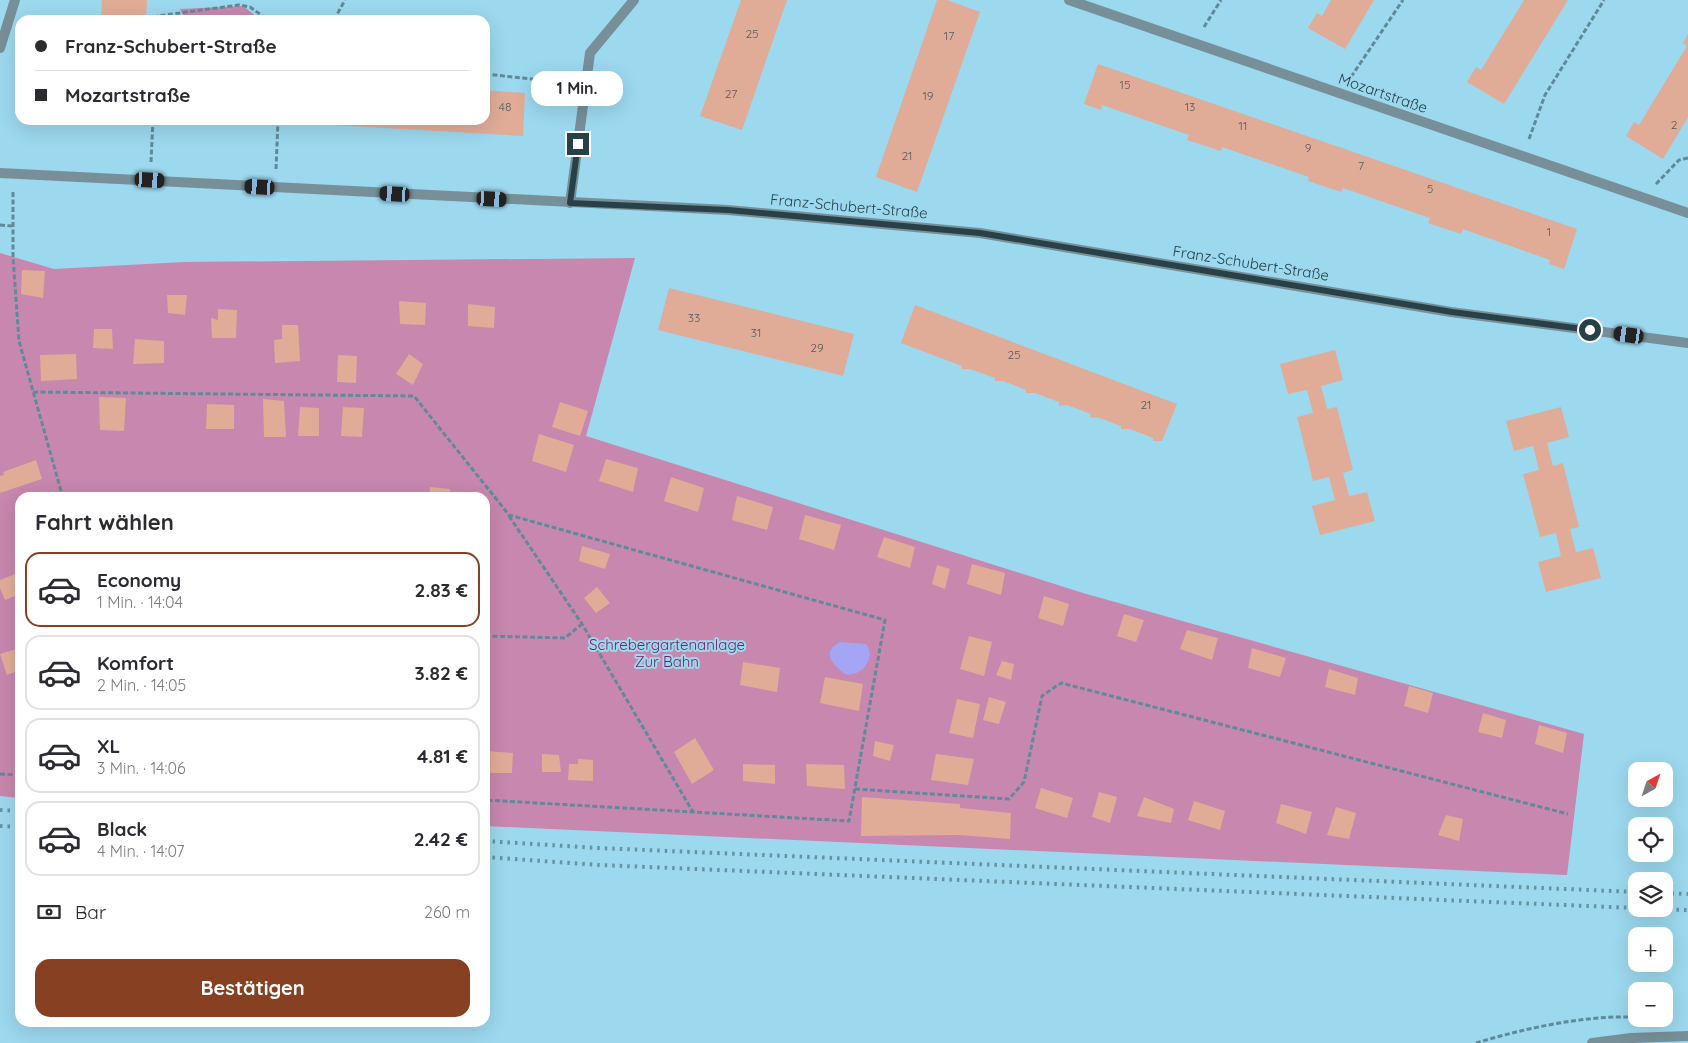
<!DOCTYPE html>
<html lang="de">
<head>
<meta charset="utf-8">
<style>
  body { margin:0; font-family:Quicksand,sans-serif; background:#f7f7f7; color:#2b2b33; height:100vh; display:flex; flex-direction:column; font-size:19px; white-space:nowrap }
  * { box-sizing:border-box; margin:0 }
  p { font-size:16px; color:#7c7c81 }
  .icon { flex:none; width:28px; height:28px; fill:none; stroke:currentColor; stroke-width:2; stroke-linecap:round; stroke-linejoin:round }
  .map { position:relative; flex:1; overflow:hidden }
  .sheet { position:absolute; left:15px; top:492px; width:475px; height:535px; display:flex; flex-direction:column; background:#fff; border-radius:15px; box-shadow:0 5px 20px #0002 }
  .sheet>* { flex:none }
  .top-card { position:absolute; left:15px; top:15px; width:475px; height:110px; border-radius:15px; box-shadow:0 5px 20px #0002; display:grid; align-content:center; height:110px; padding:0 20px; background:#fff }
  .needle { width:32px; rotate:40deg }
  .controls { position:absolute; left:1628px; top:762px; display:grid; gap:10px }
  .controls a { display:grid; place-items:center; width:45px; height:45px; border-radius:10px; background:#fff; box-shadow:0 5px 20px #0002; font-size:25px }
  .end { position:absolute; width:22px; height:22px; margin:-11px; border:6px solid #284149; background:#fff; box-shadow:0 0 0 2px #fff }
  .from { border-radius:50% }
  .bubble { position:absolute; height:35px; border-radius:15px; background:#fff; box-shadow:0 5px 20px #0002; font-size:16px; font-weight:700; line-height:35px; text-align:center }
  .car { position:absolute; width:15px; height:30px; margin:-15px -8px; border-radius:6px; box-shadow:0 0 4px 1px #0007; background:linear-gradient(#222 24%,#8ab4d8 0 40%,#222 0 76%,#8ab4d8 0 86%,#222 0) }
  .top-card b { display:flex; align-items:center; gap:18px; height:48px; font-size:19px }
  .top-card b+b { border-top:1px solid #e1e1e2 }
  .top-card i { width:12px; height:12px; background:#2b2b33 }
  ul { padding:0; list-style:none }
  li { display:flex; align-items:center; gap:15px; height:75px; margin:0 10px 8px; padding:0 10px; border:2px solid #e1e1e2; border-radius:15px }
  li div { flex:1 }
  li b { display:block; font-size:19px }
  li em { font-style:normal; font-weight:700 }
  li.selected { border-color:#884022 }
  li>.icon { width:45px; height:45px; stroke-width:1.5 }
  h2 { padding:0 20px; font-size:22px; line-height:60px }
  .pay { display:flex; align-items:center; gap:12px; height:55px; padding:0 20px; font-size:19px }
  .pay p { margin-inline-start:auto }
  .action { display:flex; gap:10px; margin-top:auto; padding:10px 20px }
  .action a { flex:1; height:58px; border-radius:15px; background:#884022; color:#fff; font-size:20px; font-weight:700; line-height:58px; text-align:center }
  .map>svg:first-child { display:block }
  .green { fill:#c787ae }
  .water { fill:#a4a5f5 }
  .building { fill:#e0ac98 }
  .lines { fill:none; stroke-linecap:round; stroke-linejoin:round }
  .path { stroke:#608a99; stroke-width:3; stroke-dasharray:5 2.5; stroke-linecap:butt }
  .minor { stroke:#778f98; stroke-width:10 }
  .tertiary { stroke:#778f98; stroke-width:10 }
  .rail { stroke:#6792a2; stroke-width:4; stroke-dasharray:2.5 5; stroke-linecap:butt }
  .route { stroke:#284149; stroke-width:6 }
  .labels { text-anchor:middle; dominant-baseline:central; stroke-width:4; stroke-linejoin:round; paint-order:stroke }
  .number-label { font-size:12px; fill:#565c5d }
  .street-label { font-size:15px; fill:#284149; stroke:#9cd8ee }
  .park-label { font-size:15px; fill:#781d5d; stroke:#9cd8ee }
</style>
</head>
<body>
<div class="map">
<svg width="1688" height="1043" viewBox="0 0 1688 1043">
  <rect width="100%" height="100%" fill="#9cd8ee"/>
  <!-- green -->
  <g class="green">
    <polygon points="243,6 261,20 185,20 180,9"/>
    <polygon points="0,253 54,269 184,262 635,258 586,436 1083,593 1584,734 1567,875 485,826 485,498 20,498 20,798 0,796"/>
  </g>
  <!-- water -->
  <path class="water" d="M840,642L866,644C877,658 861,678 845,674C833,665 820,652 840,642Z"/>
  <!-- building -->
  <g class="building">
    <polygon points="102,0 147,0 146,20 101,20"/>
    <polygon points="741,0 787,0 742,130 700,116"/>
    <polygon points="937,0 947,0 980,12 917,192 876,177"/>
    <polygon points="1331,0 1374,0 1345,49 1308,28 1317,13 1322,16"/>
    <polygon points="1524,0 1568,0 1504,104 1467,82 1476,67 1481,70"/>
    <polygon points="1688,34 1688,117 1663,159 1626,136 1634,122 1639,125 1687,46 1683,43"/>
    <polygon points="1098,64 1577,229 1564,269 1549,264 1550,260 1463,229 1461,234 1428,223 1430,218 1343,188 1341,192 1308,181 1309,177 1222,147 1221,151 1187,140 1189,135 1102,105 1101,110 1084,104"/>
    <polygon points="485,90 525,93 523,136 315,124 315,120 485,120"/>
    <polygon points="22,270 45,271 43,298 21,294"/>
    <polygon points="669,288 854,334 843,376 658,330"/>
    <polygon points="167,295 187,295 185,315 168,313"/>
    <polygon points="399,301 426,303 425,325 400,324"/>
    <polygon points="468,304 495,307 494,328 468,326"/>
    <polygon points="915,305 1177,404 1162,441 1153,441 1153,438 1130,429 1121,429 1121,426 1100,418 1090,417 1091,414 1067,405 1059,406 1059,402 1035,393 1026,393 1026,390 1003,381 995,381 995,378 970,369 962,369 962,366 901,343"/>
    <polygon points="218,309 237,310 236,338 212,338 211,318 218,320"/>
    <polygon points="282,325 298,325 300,361 275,363 274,340 282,339"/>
    <polygon points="94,329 112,329 113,349 93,348"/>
    <polygon points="135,339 164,341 164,363 133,364"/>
    <polygon points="1335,350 1343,380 1321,386 1327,409 1337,407 1345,439 1353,470 1343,473 1349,496 1367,492 1375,521 1320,535 1312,506 1335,500 1329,477 1313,481 1297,417 1313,413 1307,390 1288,394 1280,364"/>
    <polygon points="76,354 77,379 41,381 40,355"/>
    <polygon points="409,354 423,364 413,385 396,374"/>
    <polygon points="338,355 357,356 356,383 337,382"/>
    <polygon points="99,397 126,398 124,431 100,430"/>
    <polygon points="263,399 284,401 286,437 264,437"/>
    <polygon points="560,402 588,411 580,436 552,427"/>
    <polygon points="207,404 234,405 234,429 206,429"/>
    <polygon points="300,407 319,408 319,436 298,436"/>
    <polygon points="343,407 364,408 362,437 341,436"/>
    <polygon points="1561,407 1569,437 1547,443 1553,466 1563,463 1579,527 1570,529 1576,552 1593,548 1601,578 1546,592 1538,562 1561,556 1556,533 1540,537 1523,474 1539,470 1533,446 1514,451 1506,421"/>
    <polygon points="539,434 574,445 566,472 532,461"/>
    <polygon points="606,459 638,468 633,492 599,481"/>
    <polygon points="36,460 42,479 0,493 0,476 4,475 3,472"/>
    <polygon points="671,477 704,488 698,512 664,501"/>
    <polygon points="430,487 450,489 450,492 456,492 456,498 430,498"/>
    <polygon points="737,496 773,507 767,530 732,520"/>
    <polygon points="805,515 841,525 834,550 799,539"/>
    <polygon points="884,537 915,547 910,568 877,557"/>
    <polygon points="582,546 610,554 605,569 579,561"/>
    <polygon points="972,564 1005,573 1001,595 967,584"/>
    <polygon points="937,565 950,569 945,589 932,584"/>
    <polygon points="20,572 20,594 5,600 0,588 0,580"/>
    <polygon points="597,587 610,603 596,613 584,598"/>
    <polygon points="1044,596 1069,604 1063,626 1038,618"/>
    <polygon points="1124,614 1144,620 1136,642 1117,636"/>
    <polygon points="1187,630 1218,638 1212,660 1180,649"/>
    <polygon points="969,636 992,642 984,676 960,669"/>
    <polygon points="1252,648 1286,658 1280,677 1248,668"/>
    <polygon points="16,649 20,661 20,670 7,675 0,654"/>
    <polygon points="1002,661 1014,664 1011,680 996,675"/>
    <polygon points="743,662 780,668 777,692 740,685"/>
    <polygon points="1329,669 1358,678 1355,695 1325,687"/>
    <polygon points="825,677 863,684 859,711 820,703"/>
    <polygon points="1409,686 1433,693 1428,713 1404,706"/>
    <polygon points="989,697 1006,702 999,724 983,720"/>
    <polygon points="957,699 980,704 973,738 949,733"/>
    <polygon points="1483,713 1506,720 1502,738 1478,732"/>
    <polygon points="1539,725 1567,733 1563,753 1535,744"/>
    <polygon points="695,738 714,770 692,784 674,752"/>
    <polygon points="875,741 894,745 890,761 873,756"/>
    <polygon points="485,751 513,753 512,773 485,773"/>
    <polygon points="542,754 559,755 561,772 542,772"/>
    <polygon points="936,754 974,759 968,785 931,780"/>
    <polygon points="578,759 593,760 593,781 568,780 569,764 578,764"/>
    <polygon points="743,764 775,765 775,784 743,781"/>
    <polygon points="806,764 844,765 845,789 807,786"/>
    <polygon points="1041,788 1073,798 1067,818 1035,808"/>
    <polygon points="1099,792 1117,797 1110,823 1092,817"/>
    <polygon points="862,797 960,804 960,808 1011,813 1010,839 960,835 861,836"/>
    <polygon points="1144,797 1174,809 1171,823 1137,816"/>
    <polygon points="1194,801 1225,811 1220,830 1188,820"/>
    <polygon points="1281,804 1312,812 1306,834 1276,823"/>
    <polygon points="1336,807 1356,813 1349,839 1327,835"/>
    <polygon points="1446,815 1463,819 1459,841 1438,835"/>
  </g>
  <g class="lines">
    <!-- path -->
    <g class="path">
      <polyline points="157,20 157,16 239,5 250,7 268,20"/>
      <polyline points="334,20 345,0"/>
      <polyline points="1204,27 1221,0"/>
      <polyline points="485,74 569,83"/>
      <polyline points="1351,77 1403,0"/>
      <polyline points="1529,139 1545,95 1604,0"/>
      <polyline points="151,162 153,120"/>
      <polyline points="276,169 278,120"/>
      <polyline points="1656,184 1679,160 1688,158"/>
      <polyline points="13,192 13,257 19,341 63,498"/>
      <polyline points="0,225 12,226"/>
      <polyline points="33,392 414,396 509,515 885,620 849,821 485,800"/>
      <polyline points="509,516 582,624 693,812"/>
      <polyline points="485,636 565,638 582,624"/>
      <polyline points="0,774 20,775"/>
      <polyline points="855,789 1009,799 1024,782 1042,696 1061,683 1568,814"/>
      <path d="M1476,1043C1522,1029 1581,1016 1628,1017"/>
    </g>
    <!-- minor -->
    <g class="minor">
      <polyline points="1069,0 1688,213"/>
      <polyline points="0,48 15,0"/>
      <polyline points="0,173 728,210 980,233 1451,312 1688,343"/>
      <polyline points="570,203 590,53 634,0"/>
    </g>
    <!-- tertiary -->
    <polyline class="tertiary" points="1592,1043 1631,1038 1688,1036"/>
    <!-- rail -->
    <g class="rail">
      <polyline points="0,810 20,811"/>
      <polyline points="0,826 20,827"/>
      <polyline points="485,841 598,848 1636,892"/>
      <polyline points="485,857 599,865 1636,908"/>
      <polyline points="1664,893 1688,894"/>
      <polyline points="1654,909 1688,910"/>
    </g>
  </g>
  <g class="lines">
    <!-- route -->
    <polyline class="route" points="578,144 570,203 728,210 980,233 1452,312 1590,330"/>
  </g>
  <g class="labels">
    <!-- number labels -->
    <g class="number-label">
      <text x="752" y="33">25</text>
      <text x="949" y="35">17</text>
      <text x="1125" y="84">15</text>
      <text x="731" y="93">27</text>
      <text x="928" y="95">19</text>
      <text x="505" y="106">48</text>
      <text x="1190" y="106">13</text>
      <text x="1674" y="124">2</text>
      <text x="1243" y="125">11</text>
      <text x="1308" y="147">9</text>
      <text x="907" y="155">21</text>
      <text x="1361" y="165">7</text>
      <text x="1430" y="188">5</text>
      <text x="1549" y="231">1</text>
      <text x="694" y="317">33</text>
      <text x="756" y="332">31</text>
      <text x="817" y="347">29</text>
      <text x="1014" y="354">25</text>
      <text x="1146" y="404">21</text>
    </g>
    <!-- street labels -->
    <g class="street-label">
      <text transform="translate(1383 93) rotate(19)">Mozartstraße</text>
      <text transform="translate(849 206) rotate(5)">Franz-Schubert-Straße</text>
      <text transform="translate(1251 263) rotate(9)">Franz-Schubert-Straße</text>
    </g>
    <!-- park labels -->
    <g class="park-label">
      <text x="667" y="644">Schrebergartenanlage<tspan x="667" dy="17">Zur Bahn</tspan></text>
    </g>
  </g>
</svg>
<div class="controls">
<a><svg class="needle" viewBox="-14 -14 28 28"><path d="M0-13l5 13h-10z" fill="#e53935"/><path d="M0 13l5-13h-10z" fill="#7c7c81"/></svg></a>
<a><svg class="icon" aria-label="locate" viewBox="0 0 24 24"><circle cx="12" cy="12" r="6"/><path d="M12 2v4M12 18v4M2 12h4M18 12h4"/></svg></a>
<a><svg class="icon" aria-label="layers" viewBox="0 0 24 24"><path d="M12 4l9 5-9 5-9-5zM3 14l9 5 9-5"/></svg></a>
<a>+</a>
<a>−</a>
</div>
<i class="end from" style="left:1590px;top:330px"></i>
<i class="end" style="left:578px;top:144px"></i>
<div class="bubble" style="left:531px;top:71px;width:92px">1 Min.</div>
<i class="car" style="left:150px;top:180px;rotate:93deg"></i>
<i class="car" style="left:260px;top:187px;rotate:273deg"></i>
<i class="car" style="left:395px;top:194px;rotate:273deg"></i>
<i class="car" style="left:492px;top:199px;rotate:93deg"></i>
<i class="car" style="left:1629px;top:335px;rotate:278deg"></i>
<div class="top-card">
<b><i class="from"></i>Franz-Schubert-Straße</b>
<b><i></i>Mozartstraße</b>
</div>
<section class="sheet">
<h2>Fahrt wählen</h2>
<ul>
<li class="selected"><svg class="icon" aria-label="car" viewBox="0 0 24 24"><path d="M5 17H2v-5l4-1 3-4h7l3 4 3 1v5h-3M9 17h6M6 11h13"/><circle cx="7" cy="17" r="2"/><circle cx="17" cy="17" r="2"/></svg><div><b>Economy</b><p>1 Min. · 14:04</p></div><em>2.83 €</em></li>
<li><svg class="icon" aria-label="car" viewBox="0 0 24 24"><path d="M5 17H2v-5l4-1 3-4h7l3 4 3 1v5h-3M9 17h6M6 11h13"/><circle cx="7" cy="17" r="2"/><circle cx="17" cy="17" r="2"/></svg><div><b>Komfort</b><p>2 Min. · 14:05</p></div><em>3.82 €</em></li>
<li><svg class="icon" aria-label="car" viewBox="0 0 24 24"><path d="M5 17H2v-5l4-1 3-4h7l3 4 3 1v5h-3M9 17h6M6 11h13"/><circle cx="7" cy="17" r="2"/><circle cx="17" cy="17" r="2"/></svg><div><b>XL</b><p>3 Min. · 14:06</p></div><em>4.81 €</em></li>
<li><svg class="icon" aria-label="car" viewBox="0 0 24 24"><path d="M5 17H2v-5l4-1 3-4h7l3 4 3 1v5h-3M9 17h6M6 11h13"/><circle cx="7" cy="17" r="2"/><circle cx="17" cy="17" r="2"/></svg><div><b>Black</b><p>4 Min. · 14:07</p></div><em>2.42 €</em></li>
</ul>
<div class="pay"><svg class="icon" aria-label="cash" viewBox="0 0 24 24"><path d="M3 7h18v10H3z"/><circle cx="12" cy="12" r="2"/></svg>Bar<p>260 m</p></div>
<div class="action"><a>Bestätigen</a></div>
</section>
</div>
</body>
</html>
